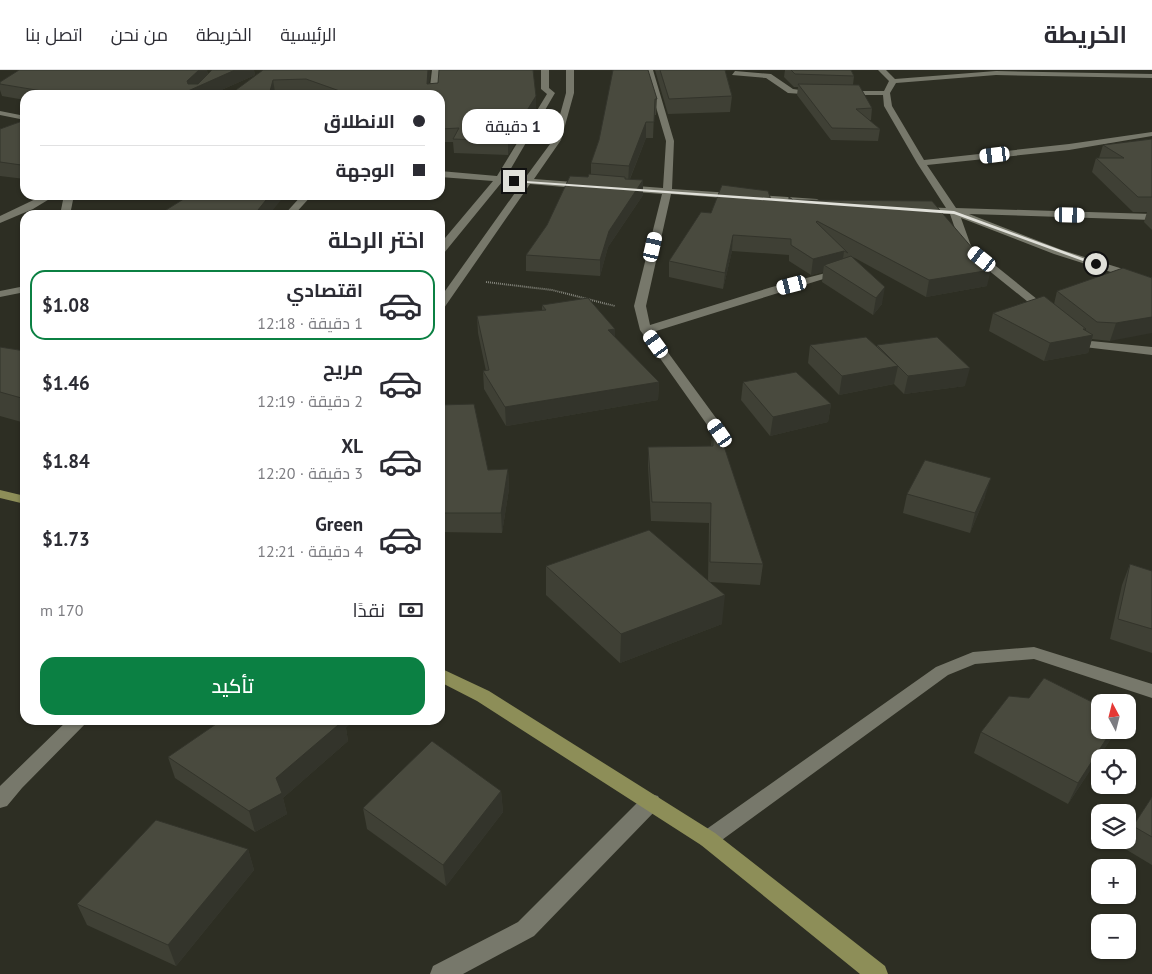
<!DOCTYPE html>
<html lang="ar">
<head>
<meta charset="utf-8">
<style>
  body { margin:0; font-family:"PT Sans",Cairo,sans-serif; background:#f7f7f7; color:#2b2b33; direction:rtl; height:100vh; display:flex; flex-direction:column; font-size:19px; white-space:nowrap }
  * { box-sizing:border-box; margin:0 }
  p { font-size:16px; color:#7c7c81 }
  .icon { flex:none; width:28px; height:28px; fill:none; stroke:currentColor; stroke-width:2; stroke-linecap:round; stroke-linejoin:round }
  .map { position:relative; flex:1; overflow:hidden; direction:ltr }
  .details { position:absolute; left:20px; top:140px; width:425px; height:515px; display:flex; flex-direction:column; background:#fff; border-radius:15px; box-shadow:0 1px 4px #0004; direction:rtl }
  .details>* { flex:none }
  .top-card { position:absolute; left:20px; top:20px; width:425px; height:110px; border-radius:15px; box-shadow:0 1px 4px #0004; direction:rtl; display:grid; align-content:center; height:110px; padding:0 20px; background:#fff }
  .needle { width:32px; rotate:353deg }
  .fabs { position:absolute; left:1091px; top:624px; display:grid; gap:10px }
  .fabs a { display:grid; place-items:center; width:45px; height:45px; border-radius:10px; background:#fff; box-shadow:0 1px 4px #0004; font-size:25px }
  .end { position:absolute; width:22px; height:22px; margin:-11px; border:6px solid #e0e0d9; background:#111; box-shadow:0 0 0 2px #111 }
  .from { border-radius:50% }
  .bubble { position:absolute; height:35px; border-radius:15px; background:#fff; box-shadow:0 1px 4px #0004; font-size:16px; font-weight:600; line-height:35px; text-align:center; direction:rtl }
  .car { position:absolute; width:15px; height:30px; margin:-15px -8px; border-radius:6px; box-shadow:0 0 4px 1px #0007; background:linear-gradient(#fff 24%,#345 0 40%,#fff 0 76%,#345 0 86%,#fff 0) }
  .top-card b { display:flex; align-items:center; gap:18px; height:48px; font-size:19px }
  .top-card b+b { border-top:1px solid #e1e1e2 }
  .top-card i { width:12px; height:12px; background:#2b2b33 }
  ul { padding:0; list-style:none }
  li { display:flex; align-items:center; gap:15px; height:70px; margin:0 10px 8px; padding:0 10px; border:2px solid transparent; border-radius:15px }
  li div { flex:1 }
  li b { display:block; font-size:19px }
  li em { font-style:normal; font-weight:600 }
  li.selected { border-color:#0b8043 }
  li>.icon { width:45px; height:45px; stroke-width:1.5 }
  h2 { padding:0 20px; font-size:22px; line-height:60px }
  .pay { display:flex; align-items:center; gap:12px; height:55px; padding:0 20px; font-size:19px }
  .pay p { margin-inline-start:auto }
  .cta { display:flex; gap:10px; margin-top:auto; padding:10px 20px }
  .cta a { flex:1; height:58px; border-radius:15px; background:#0b8043; color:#fff; font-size:20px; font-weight:600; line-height:58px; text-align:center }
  header { display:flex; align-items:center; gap:30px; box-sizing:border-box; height:70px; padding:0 25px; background:#fff; border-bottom:1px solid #e1e1e2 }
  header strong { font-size:24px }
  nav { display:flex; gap:28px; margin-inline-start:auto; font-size:18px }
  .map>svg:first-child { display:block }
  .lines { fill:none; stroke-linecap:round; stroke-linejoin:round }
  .path { stroke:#85867d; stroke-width:2; stroke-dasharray:1 1; stroke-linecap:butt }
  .minor { fill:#77786b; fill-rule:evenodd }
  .major { fill:#8d8e58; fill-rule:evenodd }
  .wall { fill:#3f4035 }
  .shaded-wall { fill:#33342b }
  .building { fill:#494a3e; stroke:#33342b }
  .route { fill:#e0e0d9 }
</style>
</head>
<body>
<header>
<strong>الخريطة</strong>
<nav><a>الرئيسية</a><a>الخريطة</a><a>من نحن</a><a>اتصل بنا</a></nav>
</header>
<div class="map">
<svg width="1152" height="904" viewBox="0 0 1152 904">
  <rect width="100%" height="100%" fill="#2d2e23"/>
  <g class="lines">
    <!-- path -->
    <polyline class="path" points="486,212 552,220 615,236"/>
    <!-- minor -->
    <g class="minor">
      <polygon points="432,0 440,0 437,25 429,25"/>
      <polygon points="541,0 549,0 549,18 555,23 506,107 525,108 553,70 566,23 566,0 574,0 574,23 561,70 534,109 586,113 591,116 586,119 530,114 444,238 440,239 440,228 522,113 502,112 444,183 440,184 440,174 493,111 440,107 440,101 497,106 547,24 541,19"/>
      <polygon points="645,0 653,0 674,71 672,119 817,129 822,132 817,135 671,124 646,236 650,255 772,217 841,199 846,202 653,262 727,363 720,367 715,366 640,260 634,236 662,124 623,121 618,118 623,115 663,118 666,71"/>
      <polygon points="878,0 886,0 895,9 996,1 1152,4 1152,8 996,5 896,13 890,23 892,36 924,90 1069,74 1152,62 1152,66 1069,80 927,95 956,138 1152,144 1152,150 969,144 1062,180 1152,208 1152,215 1054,184 961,148 971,176 1053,242 1047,245 1043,244 962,179 950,144 920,143 915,140 920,137 946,138 917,93 884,36 883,25 844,25 840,23 844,21 884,21 889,11"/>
      <polygon points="735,1 771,4 793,19 820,23 816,25 788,23 766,8 732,5"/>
      <polygon points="0,41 25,46 25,50 0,45"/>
      <polygon points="44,125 56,125 33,139 0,153 0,146"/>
      <polygon points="64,125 74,125 70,145 60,145"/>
      <polygon points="302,125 312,125 294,145 284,145"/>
      <polygon points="25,216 25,222 0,227 0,221"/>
      <polygon points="1075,260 1091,271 1152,277 1152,285 1084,277 1069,264"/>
      <polygon points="1034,577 1152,614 1152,628 1034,589 975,594 948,605 715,775 708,778 701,775 698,769 701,763 936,597 973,582"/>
      <polygon points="68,650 89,650 22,718 7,736 0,738 0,716"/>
      <polygon points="651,724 658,726 661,732 658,738 534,866 463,904 430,904 433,896 518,852 644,726"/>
    </g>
    <!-- major -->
    <g class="major">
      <polygon points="0,420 25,426 25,434 0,428"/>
      <polygon points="440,598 489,621 715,763 885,896 888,904 860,904 701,775 477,631 440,612"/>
    </g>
  </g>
  <!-- wall -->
  <g class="wall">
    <polygon points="207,0 208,5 212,0 254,0 255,5 210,25 25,25 25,30 2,26 0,20 0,12"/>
    <polygon points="263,0 430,0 429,13 536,39 508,85 454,83 453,72 440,72 440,25 318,25 308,21 275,22"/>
    <polygon points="613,0 657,29 656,45 654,45 653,68 646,68 630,109 643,125 608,177 600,206 526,201 526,185 588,107 591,105 591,93 599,70"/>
    <polygon points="655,0 725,0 732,26 730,42 668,44"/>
    <polygon points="785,0 851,0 854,6 853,15 872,38 871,50 869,50 880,59 878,71 831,70 797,25 798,17 794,17 784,7"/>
    <polygon points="25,50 25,109 0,106 0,59"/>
    <polygon points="1152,69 1152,160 1144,152 1147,142 1133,142 1092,102 1096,88 1099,88 1103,75"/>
    <polygon points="789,127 793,130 987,216 926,227 853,187 882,234 873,245 822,212 823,202 811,205 789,191 789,185 732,181 723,219 669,207 669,191 711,143 771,130 789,130"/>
    <polygon points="1152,208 1110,271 1092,269 1088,283 1044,291 989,261 993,243 1054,234 1057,221"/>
    <polygon points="542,235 615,259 615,268 659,312 658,330 506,356 484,319 483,301 486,301 478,263 477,246 542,240"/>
    <polygon points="810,275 877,277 877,275 965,316 904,324 894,314 839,325 808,293"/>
    <polygon points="0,277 25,281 25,353 0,346"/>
    <polygon points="743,312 831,334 828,352 770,366 741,330"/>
    <polygon points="440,335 488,400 508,399 509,419 502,463 440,462"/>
    <polygon points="713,358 763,494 760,515 710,512 722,554 620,593 546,525 546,496 708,510 709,453 651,451 648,396 648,377 711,376"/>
    <polygon points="907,424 985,427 970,463 903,443"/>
    <polygon points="1130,494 1152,501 1152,583 1110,569 1122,515"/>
    <polygon points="346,658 348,671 283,728 287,744 255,762 175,708 168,687"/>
    <polygon points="1115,660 1112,667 1068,734 974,683 981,662"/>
    <polygon points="501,721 503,742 446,816 367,759 363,738"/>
    <polygon points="1152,727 1152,795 1122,777 1126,770 1128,770 1128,766 1133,756"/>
    <polygon points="248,779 254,800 176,896 87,855 77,834"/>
  </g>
  <!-- shaded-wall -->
  <g class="shaded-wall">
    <polygon points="199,0 207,0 208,6 235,0 254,0 255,5 210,25 179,25 187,11"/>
    <polygon points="428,0 430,0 428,25 427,14"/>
    <polygon points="273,10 275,22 275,25 269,25"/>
    <polygon points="536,26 536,39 508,85 508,71"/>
    <polygon points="646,52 646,68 628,113 629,96"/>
    <polygon points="25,93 25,107 21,95"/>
    <polygon points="643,110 643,125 608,177 600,206 600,190 609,161"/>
    <polygon points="270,125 285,125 269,145 254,145"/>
    <polygon points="733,165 732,181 723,219 725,203"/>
    <polygon points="844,181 842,197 824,195 823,202 811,205 813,189"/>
    <polygon points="991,200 987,216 926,227 929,210"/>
    <polygon points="885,217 882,234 873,245 876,228"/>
    <polygon points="1152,247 1152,263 1110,271 1116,253"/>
    <polygon points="615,259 615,277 608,260"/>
    <polygon points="1083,259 1086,259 1083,267 1093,265 1088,283 1044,291 1050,273"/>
    <polygon points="898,296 894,314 839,325 842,306"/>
    <polygon points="970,298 965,316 904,324 908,306"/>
    <polygon points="659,312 658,330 506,356 505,337"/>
    <polygon points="831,334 828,352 770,366 773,347"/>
    <polygon points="508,399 509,419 502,463 501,443"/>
    <polygon points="991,408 985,427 970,463 975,443"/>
    <polygon points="725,525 722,554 620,593 621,564"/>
    <polygon points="337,650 354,650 346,658 348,671 283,728 287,744 255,762 249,741 276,708"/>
    <polygon points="1112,660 1115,660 1112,667 1068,734 1078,713"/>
    <polygon points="501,721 503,742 446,816 443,795"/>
    <polygon points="248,779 254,800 176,896 168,875"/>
  </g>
  <!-- building -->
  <g class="building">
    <polygon points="19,0 199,0 187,11 188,14 198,14 212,0 235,0 179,25 66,25 0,14 0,12"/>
    <polygon points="263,0 428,0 427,14 438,13 439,0 533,0 536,26 508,71 453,69 459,58 440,59 440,25 351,25 306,9 273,10 269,25 229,25"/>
    <polygon points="613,0 648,0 657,29 655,29 654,52 646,52 629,96 591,93 599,70"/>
    <polygon points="660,0 725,0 732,26 669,29"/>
    <polygon points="791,0 851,0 854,6 795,4"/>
    <polygon points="798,14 859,15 872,38 856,39 880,59 832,58"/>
    <polygon points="25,50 25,93 21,95 0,92 0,59"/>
    <polygon points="1152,69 1152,127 1138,127 1096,88 1124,88 1103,75"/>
    <polygon points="589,104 625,107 625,109 643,110 609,161 600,190 526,185 547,155 570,106 588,107"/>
    <polygon points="722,115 768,121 771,130 789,130 789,127 793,130 932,131 991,200 929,210 817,151 816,152 848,183 844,181 813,189 791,175 791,169 733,165 725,203 669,191 701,142 711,143"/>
    <polygon points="190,125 270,125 254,145 158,145"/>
    <polygon points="851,186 885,217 876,228 824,195"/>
    <polygon points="1123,198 1152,208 1152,247 1116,253 1097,252 1057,221"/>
    <polygon points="1044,226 1086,259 1083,259 1093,265 1050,273 993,243"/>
    <polygon points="588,228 615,259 608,260 659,312 505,337 483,301 489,300 477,246 546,240 542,235"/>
    <polygon points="866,267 898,296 842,306 810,275"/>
    <polygon points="937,267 970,298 908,306 877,275"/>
    <polygon points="0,277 25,281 25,329 0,322"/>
    <polygon points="796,302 831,334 773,347 743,312"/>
    <polygon points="474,334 488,400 508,399 501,443 440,443 440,335"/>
    <polygon points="713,358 718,358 763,494 710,492 711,433 652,432 648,377 713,376"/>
    <polygon points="925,390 991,408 975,443 907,424"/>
    <polygon points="649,460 725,525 621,564 546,496"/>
    <polygon points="1130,494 1152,501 1152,559 1118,549"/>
    <polygon points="1044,608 1100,636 1100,660 1112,660 1078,713 981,662 1009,626 1029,628"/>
    <polygon points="222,650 344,650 276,708 282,723 249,741 168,687"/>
    <polygon points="432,671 501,721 443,795 363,738"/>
    <polygon points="1152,727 1152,767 1133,756"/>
    <polygon points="156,750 248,779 168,875 77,834"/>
  </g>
  <!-- route -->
  <polygon class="route" points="512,110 954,141 1099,194 1094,195 954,144 514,112"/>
</svg>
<div class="fabs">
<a><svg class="needle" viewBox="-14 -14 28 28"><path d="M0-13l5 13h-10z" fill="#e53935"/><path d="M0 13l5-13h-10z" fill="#7c7c81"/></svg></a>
<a><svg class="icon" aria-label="locate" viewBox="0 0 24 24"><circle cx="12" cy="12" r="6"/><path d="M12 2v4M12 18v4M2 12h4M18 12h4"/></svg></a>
<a><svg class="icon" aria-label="layers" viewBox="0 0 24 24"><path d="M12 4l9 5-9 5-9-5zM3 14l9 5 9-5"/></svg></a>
<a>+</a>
<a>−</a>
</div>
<i class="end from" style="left:1096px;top:194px"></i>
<i class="end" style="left:514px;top:111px"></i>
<div class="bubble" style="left:462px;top:39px;width:102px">1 دقيقة</div>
<i class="car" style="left:995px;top:85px;rotate:263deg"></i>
<i class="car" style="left:1070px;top:145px;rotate:91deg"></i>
<i class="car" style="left:653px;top:177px;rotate:13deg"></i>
<i class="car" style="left:982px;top:189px;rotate:308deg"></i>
<i class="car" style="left:792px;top:215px;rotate:256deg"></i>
<i class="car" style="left:656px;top:274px;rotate:324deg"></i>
<i class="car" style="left:720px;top:363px;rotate:325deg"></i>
<div class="top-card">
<b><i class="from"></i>الانطلاق</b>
<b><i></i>الوجهة</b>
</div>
<section class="details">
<h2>اختر الرحلة</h2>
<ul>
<li class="selected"><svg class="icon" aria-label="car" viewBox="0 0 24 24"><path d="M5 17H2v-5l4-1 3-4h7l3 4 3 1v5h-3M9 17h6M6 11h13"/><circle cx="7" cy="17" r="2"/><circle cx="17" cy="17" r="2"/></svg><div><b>اقتصادي</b><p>1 دقيقة · 12:18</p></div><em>$1.08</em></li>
<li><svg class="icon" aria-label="car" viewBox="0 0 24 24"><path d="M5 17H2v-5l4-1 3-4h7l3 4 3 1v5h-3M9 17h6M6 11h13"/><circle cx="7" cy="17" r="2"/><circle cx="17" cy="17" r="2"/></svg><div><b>مريح</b><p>2 دقيقة · 12:19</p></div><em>$1.46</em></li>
<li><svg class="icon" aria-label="car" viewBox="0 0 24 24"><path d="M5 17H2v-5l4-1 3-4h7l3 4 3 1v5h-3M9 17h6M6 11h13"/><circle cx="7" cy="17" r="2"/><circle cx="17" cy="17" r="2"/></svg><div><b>XL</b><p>3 دقيقة · 12:20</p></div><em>$1.84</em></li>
<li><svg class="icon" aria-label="car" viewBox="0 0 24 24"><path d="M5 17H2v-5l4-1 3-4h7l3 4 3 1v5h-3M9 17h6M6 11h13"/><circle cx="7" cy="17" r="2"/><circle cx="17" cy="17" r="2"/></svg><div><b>Green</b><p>4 دقيقة · 12:21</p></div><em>$1.73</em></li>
</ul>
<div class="pay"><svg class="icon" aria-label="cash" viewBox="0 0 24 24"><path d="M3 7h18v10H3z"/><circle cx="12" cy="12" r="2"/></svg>نقدًا<p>170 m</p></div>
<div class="cta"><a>تأكيد</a></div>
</section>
</div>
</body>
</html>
